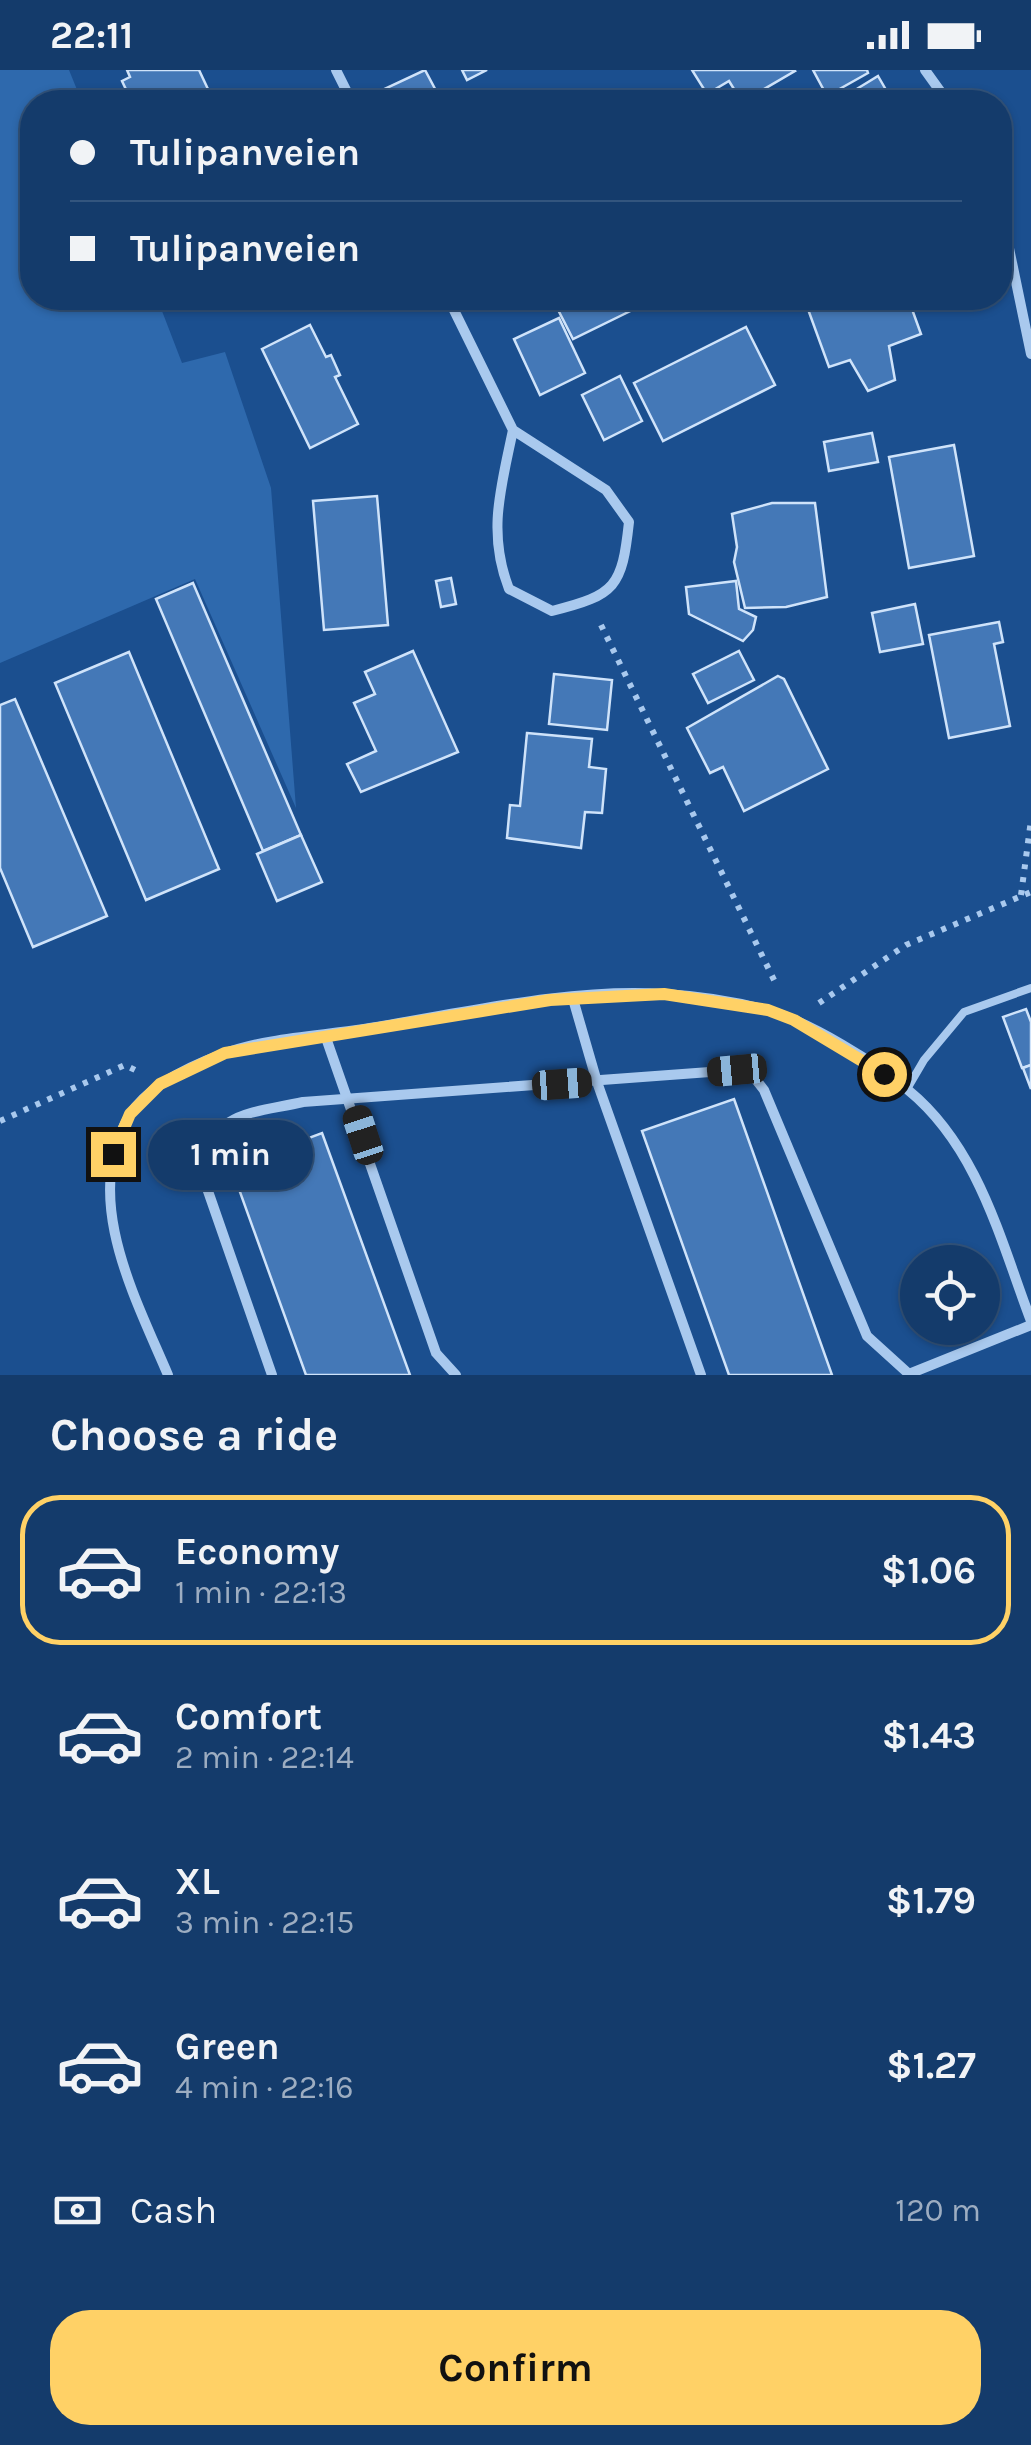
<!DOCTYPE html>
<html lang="en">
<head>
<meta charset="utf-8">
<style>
  body { margin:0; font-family:Karla,sans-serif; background:#1d4271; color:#f1f3f6; height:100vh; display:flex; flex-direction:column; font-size:38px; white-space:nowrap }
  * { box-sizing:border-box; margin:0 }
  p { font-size:32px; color:#9dadc1 }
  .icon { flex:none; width:55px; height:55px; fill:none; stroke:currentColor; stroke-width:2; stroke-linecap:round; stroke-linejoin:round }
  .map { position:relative; height:1305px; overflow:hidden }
  .drawer { display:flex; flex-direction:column; background:#143b6b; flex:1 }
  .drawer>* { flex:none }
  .hud { position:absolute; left:20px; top:20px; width:992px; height:220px; border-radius:40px; box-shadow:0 2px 8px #0004,0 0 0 2px #33557e; display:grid; align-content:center; height:220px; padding:0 50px; background:#143b6b }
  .buttons { position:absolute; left:900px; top:1175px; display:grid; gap:20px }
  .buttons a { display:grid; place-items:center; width:100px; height:100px; border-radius:50%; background:#143b6b; box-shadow:0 2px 8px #0004,0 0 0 2px #33557e; font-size:50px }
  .end { position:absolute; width:45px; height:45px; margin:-22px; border:12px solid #ffd166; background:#111; box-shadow:0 0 0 5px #111 }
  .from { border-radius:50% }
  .bubble { position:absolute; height:70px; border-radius:35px; background:#143b6b; box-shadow:0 2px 8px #0004,0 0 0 2px #33557e; font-size:32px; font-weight:700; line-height:70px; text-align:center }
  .car { position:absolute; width:30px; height:60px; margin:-30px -15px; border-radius:12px; box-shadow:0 0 8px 2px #0007; background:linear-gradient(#222 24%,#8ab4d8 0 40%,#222 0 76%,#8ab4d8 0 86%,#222 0) }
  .hud b { display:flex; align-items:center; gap:35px; height:95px; font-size:38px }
  .hud b+b { border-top:2px solid #33557e }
  .hud i { width:25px; height:25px; background:#f1f3f6 }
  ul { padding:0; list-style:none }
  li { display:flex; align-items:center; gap:30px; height:150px; margin:0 20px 15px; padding:0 30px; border:5px solid transparent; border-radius:40px }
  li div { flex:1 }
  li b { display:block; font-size:38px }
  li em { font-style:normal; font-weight:700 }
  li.active { border-color:#ffd166 }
  li>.icon { width:90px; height:90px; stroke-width:1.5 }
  h2 { padding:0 50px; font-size:45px; line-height:120px }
  .pay { display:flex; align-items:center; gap:25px; height:110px; padding:0 50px; font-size:38px }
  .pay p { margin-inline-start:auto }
  .action { display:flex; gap:20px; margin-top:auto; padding:20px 50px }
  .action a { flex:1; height:115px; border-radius:40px; background:#ffd166; color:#111; font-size:40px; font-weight:700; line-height:115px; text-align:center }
  .status { display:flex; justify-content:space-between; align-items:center; height:70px; padding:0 50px; background:#143b6b; direction:ltr }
  .status svg { height:28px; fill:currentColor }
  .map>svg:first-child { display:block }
  .green { fill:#2e69ad }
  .building { fill:#4478b7; stroke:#cfe3fa; stroke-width:2.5 }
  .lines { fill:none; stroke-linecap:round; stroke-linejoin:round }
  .path { stroke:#a9c9ee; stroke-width:6; stroke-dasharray:5 8; stroke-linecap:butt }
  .lane { stroke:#a9c9ee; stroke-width:8 }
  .street { stroke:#a9c9ee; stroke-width:10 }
  .route { stroke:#ffd166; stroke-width:12 }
</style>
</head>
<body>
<div class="status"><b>22:11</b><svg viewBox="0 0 49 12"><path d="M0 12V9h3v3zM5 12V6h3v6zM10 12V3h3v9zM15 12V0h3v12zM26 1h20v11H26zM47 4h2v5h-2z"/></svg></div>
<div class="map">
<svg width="1031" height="1305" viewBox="0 0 1031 1305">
  <rect width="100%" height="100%" fill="#1b4f8f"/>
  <!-- green -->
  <polygon class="green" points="0,0 69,0 82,32 32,32 32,228 157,228 182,293 225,282 271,418 296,738 195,509 0,593"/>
  <!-- building -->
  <g class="building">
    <polygon points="127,0 199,0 214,32 132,32 122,11 130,7"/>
    <polygon points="425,0 442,32 386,32 380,21"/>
    <polygon points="462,0 487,0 467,10"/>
    <polygon points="692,0 794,0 795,1 742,32 729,11 707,24"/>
    <polygon points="813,0 867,0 868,3 827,26"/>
    <polygon points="878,6 893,32 845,32 842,28"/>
    <polygon points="552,228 657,228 573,269"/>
    <polygon points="814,228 908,228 921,264 889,276 895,310 868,321 850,290 829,297 805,231"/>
    <polygon points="559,248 585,303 540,325 514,269"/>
    <polygon points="310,255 326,287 331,285 340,305 335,307 358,354 310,378 262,279"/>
    <polygon points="746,257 775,315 663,371 634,313"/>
    <polygon points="620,306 642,351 604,370 582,325"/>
    <polygon points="872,363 878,392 829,401 824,372"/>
    <polygon points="954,375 974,486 909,498 889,387"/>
    <polygon points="377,426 388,555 324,560 313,431"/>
    <polygon points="772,433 815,433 827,527 786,537 745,538 734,492 737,477 732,444"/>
    <polygon points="451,508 456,534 441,537 436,511"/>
    <polygon points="736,511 739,539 756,547 753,560 743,571 689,544 686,517"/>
    <polygon points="193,513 301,765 263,781 156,529"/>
    <polygon points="915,534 923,574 880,582 872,543"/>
    <polygon points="999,552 1003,572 994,574 1010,656 949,668 929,565"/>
    <polygon points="413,581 458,682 361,722 347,694 376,681 354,633 375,624 365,602"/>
    <polygon points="739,581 754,610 708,633 693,604"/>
    <polygon points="129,582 219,799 146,830 55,613"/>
    <polygon points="554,604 612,610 607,660 549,654"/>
    <polygon points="778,606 784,609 828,699 744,741 723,697 710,703 687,658"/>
    <polygon points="15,629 107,846 33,877 0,798 0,635"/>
    <polygon points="527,663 592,669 589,697 606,699 602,743 585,742 581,778 507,768 510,735 520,736"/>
    <polygon points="301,765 322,812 277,831 257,784"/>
    <polygon points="1026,939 1031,952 1031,995 1022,998 1003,947"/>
    <polygon points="1031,995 1031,1019 1023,998"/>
    <polygon points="734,1029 832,1305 729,1305 642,1061"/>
    <polygon points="322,1063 410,1305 306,1305 231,1097"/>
  </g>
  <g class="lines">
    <!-- path -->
    <g class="path">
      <polyline points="601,555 775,912"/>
      <polyline points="1021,825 1031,750"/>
      <polyline points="819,933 906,875 1031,822"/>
      <polyline points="0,1051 125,995 135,1000"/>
    </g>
    <!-- lane -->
    <polyline class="lane" points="907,1019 924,990 964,942 1031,918"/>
    <!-- street -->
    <g class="street">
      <polyline points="336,0 352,32"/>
      <polyline points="925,0 948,32"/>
      <polyline points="1000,135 1031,284"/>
      <path d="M448,228L513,360L606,420L629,452C622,517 616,525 552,541L509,519C487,462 501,418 513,360"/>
      <polyline points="573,929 597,1012 701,1305"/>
      <polyline points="325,965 436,1283 456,1305"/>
      <polyline points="909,1304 1031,1255"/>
      <path d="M168,1305C135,1227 81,1128 129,1046C148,1015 190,996 223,984C265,968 319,966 364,959C458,944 572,917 665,924C698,926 738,932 770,941C811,953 875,992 908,1020C978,1077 1000,1169 1031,1251"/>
      <path d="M272,1305L201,1101C213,1040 250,1044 303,1032L737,1000L753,1006L764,1020L867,1266L910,1305"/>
    </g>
  </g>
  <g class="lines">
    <!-- route -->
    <polyline class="route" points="113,1084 130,1044 160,1014 225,983 550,930 664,924 768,940 794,950 884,1004"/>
  </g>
</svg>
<div class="buttons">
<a><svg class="icon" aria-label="locate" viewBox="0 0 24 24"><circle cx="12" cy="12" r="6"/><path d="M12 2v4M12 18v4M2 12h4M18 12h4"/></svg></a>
</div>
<i class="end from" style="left:884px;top:1004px"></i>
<i class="end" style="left:113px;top:1084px"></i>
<div class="bubble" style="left:148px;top:1050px;width:165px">1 min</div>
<i class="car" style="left:737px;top:1000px;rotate:265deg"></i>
<i class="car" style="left:562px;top:1014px;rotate:86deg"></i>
<i class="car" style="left:363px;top:1065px;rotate:342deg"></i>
<div class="hud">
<b><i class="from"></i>Tulipanveien</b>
<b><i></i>Tulipanveien</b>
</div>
</div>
<section class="drawer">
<h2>Choose a ride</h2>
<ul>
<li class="active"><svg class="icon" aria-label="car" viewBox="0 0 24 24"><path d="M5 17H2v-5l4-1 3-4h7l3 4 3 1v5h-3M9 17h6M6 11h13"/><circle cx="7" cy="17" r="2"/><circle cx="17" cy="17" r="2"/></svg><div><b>Economy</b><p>1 min · 22:13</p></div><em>$1.06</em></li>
<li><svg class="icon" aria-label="car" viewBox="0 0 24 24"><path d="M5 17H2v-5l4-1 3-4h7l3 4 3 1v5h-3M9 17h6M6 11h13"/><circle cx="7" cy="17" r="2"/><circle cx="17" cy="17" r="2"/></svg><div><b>Comfort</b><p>2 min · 22:14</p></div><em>$1.43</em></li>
<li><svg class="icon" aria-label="car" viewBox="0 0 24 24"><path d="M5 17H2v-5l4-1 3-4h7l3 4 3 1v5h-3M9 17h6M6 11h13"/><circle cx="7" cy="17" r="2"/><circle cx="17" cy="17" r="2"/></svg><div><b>XL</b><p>3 min · 22:15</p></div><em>$1.79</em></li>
<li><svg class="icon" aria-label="car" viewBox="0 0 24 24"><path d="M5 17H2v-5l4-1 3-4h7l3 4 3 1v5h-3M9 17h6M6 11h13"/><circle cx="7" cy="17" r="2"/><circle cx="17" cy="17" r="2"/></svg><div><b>Green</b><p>4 min · 22:16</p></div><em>$1.27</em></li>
</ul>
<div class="pay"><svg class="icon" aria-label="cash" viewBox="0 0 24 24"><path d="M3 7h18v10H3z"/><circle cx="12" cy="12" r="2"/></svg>Cash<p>120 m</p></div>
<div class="action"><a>Confirm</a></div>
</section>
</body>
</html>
